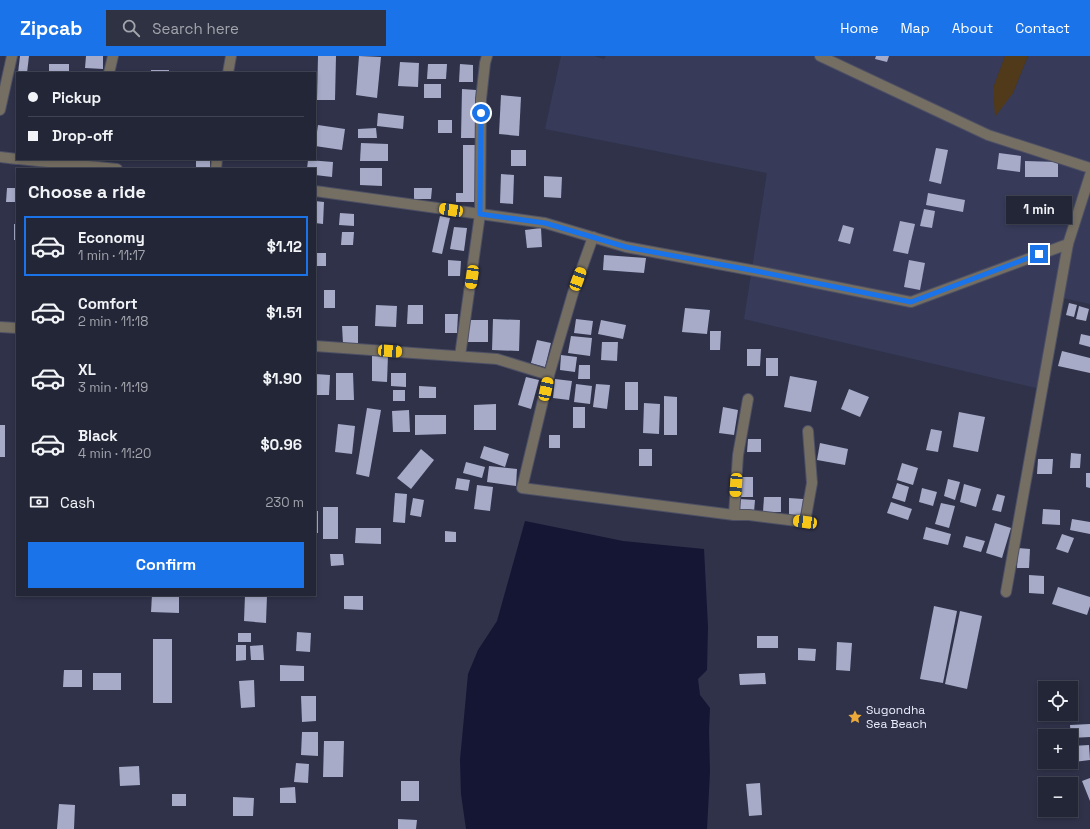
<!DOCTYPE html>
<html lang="en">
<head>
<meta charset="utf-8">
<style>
  body { margin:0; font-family:"Space Grotesk",sans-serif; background:#2f3242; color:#f1f3f6; height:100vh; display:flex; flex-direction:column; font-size:15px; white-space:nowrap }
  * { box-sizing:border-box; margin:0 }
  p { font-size:13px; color:#a3a5ad }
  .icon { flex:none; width:22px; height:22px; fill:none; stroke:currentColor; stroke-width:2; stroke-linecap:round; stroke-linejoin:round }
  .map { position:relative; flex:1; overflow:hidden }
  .side { position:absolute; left:16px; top:112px; width:300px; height:428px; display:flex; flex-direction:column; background:#232637; border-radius:0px; box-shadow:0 2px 6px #0003,0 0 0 1px #404352 }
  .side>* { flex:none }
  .guide { position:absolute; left:16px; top:16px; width:300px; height:88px; border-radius:0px; box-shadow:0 2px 6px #0003,0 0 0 1px #404352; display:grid; align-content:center; height:88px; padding:0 12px; background:#232637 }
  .fabs { position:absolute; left:1038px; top:625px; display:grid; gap:8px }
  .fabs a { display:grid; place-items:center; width:40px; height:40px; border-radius:0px; background:#232637; box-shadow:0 2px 6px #0003,0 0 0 1px #404352; font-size:20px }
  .end { position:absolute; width:18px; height:18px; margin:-9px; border:5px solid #1a73e8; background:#fff; box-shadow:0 0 0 2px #fff }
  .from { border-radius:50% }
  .bubble { position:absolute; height:28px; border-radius:0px; background:#232637; box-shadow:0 2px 6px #0003,0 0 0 1px #404352; font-size:13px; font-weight:600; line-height:28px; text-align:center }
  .car { position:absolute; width:12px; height:24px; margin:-12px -6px; border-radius:5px; box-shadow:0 0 3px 1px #0007; background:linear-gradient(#f5c518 24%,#345 0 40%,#f5c518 0 76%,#345 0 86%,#f5c518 0) }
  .guide b { display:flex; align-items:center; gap:14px; height:38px; font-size:15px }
  .guide b+b { border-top:1px solid #404352 }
  .guide i { width:10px; height:10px; background:#f1f3f6 }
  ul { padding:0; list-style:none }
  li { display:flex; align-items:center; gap:12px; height:60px; margin:0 8px 6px; padding:0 4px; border:2px solid transparent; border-radius:0px }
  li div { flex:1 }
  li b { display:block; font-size:15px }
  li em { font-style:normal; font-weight:600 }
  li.active { border-color:#1a73e8 }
  li>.icon { width:36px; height:36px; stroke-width:1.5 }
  h2 { padding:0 12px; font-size:18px; line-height:48px }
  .pay { display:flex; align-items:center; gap:10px; height:44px; padding:0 12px; font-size:15px }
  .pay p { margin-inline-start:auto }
  .action { display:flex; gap:8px; margin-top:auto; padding:8px 12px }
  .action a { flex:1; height:46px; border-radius:0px; background:#1a73e8; color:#fff; font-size:16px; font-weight:600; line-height:46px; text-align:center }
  header { display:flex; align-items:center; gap:24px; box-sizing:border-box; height:56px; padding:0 20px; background:#1a73e8; color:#fff }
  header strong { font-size:19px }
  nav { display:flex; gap:22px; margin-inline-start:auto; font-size:14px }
  .search { width:280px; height:36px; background:#2f3242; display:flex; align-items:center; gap:10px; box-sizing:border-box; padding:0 14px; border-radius:0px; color:#a3a5ad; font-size:15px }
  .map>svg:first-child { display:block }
  .built { fill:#373b59 }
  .green { fill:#503a19 }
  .water { fill:#141634 }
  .building { fill:#a7abc8 }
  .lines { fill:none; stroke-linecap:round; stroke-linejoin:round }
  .minor-casing { stroke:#4d5065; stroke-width:12 }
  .minor { stroke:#756e63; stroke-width:10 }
  .route { stroke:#1a73e8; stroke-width:5 }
  .labels { text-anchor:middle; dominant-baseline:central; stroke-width:4; stroke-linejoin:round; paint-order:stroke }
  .poi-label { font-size:12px; fill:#e8ebfa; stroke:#2f3249; text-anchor:start }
</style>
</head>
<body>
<header>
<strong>Zipcab</strong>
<div class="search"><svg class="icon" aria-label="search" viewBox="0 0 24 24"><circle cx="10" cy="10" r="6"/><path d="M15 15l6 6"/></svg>Search here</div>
<nav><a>Home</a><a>Map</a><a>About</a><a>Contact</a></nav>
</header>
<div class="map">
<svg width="1090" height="773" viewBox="0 0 1090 773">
  <rect width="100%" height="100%" fill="#2f3249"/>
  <!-- built -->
  <polygon class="built" points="561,0 594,0 604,3 606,0 1005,0 993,32 1013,37 1028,0 1090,0 1090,248 1063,242 1045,334 744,263 767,117 545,73"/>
  <!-- green -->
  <polygon class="green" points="1005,0 1028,0 1013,37 995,61 993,32"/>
  <!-- water -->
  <polygon class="water" points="525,465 623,485 704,493 708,571 707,614 698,623 700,639 710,652 709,675 710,716 707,773 466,773 461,738 460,704 468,618 478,594 497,565"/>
  <!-- building -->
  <g class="building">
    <polygon points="20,0 29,0 27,17 18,17"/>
    <polygon points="86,0 103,0 103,13 85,12"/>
    <polygon points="318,0 336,0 335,44 317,44"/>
    <polygon points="359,0 381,1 377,42 356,39"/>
    <polygon points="876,0 889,0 887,6 875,3"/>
    <polygon points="400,6 419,7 418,31 398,30"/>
    <rect x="49" y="8" width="20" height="9"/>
    <polygon points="428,8 447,8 446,23 427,23"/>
    <polygon points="460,8 473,9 473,26 459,26"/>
    <rect x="151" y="14" width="18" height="3"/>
    <rect x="424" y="28" width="17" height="14"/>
    <polygon points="462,33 476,34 475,82 461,82"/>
    <polygon points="501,39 521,41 519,80 499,78"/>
    <polygon points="378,57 404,60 403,73 377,70"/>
    <rect x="438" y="64" width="14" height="13"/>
    <polygon points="318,69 345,73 342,94 315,90"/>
    <polygon points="376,72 377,82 358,82 358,73"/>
    <polygon points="361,87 388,88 388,105 360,105"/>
    <polygon points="463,89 476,89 475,146 456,146 456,137 463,137"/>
    <polygon points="936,92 948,94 941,128 929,125"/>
    <rect x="511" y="94" width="15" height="16"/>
    <polygon points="999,97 1021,100 1020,116 997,113"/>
    <rect x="196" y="103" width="14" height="10"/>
    <polygon points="308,104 333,106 332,121 315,119 315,113 307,113"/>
    <polygon points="1025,105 1058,106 1058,121 1025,121"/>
    <polygon points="360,112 382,112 382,130 360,129"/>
    <polygon points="501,118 514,119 513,148 500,147"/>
    <polygon points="544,120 562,121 561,142 544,141"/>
    <polygon points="7,132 17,132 17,146 6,146"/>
    <polygon points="414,132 432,132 431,143 414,143"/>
    <polygon points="928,137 965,144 963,156 926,149"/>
    <polygon points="315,145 324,146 323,168 315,167"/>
    <polygon points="924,153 935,155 932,172 920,170"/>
    <polygon points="340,157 354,158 354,170 339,169"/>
    <polygon points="440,160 450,162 442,198 432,196"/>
    <polygon points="900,165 915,168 908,198 893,195"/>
    <rect x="14" y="168" width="3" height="16"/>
    <polygon points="843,169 854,172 850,188 838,185"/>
    <polygon points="454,171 467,172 464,195 450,193"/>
    <polygon points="541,172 542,191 527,192 525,174"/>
    <polygon points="342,176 354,176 353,189 341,189"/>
    <rect x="317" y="197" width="9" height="13"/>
    <polygon points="604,199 646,202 644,217 603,214"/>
    <polygon points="448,204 461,205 460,220 448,220"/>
    <polygon points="909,204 925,207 920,234 904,231"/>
    <rect x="324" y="234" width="11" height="18"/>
    <polygon points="1069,247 1077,249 1074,261 1066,259"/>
    <polygon points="376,249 397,250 396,271 375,270"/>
    <polygon points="408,249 423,249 423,268 407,268"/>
    <polygon points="1079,250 1089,253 1086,265 1076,263"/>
    <polygon points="685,252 710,254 707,278 682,276"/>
    <polygon points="445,258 458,258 457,277 445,277"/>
    <polygon points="493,263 520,264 519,295 492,294"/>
    <polygon points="576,263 593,265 591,279 574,277"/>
    <polygon points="469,264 488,264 488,286 468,286"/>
    <polygon points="601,264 626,269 623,283 598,278"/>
    <polygon points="342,270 358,270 358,287 343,287"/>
    <polygon points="710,275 721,275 720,294 710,294"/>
    <polygon points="1081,278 1090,280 1090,291 1079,288"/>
    <polygon points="571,280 592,282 590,300 568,297"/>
    <polygon points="537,284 551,287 545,311 531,307"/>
    <polygon points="602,286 618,286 617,305 601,304"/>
    <polygon points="747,293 761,293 760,310 747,310"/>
    <polygon points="1062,295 1090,302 1090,317 1058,310"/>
    <polygon points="372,299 388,299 387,326 372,325"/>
    <polygon points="561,299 577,301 575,316 560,314"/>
    <rect x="766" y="302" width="12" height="18"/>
    <polygon points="579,309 590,309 590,323 578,323"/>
    <polygon points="336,317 353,317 354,344 336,344"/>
    <polygon points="391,317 406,317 406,331 391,330"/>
    <polygon points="315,318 330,319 329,339 315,339"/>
    <polygon points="790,320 817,325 811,356 784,351"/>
    <polygon points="526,321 539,324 531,353 518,349"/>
    <polygon points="555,323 572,325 569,344 553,342"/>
    <rect x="625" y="326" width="13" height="28"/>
    <polygon points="576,328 592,330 590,348 574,346"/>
    <polygon points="596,328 610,329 607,353 593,351"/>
    <polygon points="419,330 436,331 436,342 419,342"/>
    <polygon points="849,333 869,341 860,361 841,353"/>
    <rect x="393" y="334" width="12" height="11"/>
    <polygon points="664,340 677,341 677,379 664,379"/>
    <polygon points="644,347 660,348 659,378 643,377"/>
    <polygon points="496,348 496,374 474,374 474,349"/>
    <rect x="573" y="351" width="12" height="21"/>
    <polygon points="723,351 738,354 734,379 719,377"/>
    <polygon points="367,352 381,354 369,421 356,418"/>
    <polygon points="409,354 410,376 393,376 392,355"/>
    <polygon points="959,356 985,361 978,396 953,391"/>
    <polygon points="415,359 446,359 446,378 415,379"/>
    <polygon points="338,368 355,370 352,398 335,396"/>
    <rect x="0" y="369" width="5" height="32"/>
    <polygon points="931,373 942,375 938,396 926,394"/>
    <rect x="549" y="379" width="11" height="13"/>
    <polygon points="748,383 761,383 761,396 747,396"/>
    <polygon points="820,387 848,393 845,409 817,404"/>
    <polygon points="484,390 509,398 505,411 480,402"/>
    <polygon points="421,393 434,404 411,433 397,422"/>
    <rect x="639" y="393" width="13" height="17"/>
    <polygon points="1071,397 1081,398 1080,412 1070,412"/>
    <polygon points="1038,403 1053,403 1052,418 1037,418"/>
    <polygon points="466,406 485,411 482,422 463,417"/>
    <polygon points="902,407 918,412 913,429 897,424"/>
    <polygon points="489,410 517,413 516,430 487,426"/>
    <polygon points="1086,417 1090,417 1090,432 1086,431"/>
    <rect x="740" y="421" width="13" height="20"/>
    <polygon points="457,422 470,424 468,435 455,433"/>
    <polygon points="948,423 960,426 955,444 944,440"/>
    <polygon points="897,427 909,431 905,446 892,442"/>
    <polygon points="964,428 981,433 976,451 960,446"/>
    <polygon points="477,429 493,431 490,455 474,453"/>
    <polygon points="922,432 937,436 933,450 919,446"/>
    <polygon points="395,437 407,438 405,467 393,466"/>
    <polygon points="997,438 1005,440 1001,456 992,454"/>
    <polygon points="764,441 781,441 781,456 763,456"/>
    <polygon points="413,442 424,444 421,461 410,459"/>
    <polygon points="789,442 803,443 802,460 789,460"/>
    <polygon points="739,443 755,444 754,456 739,456"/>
    <polygon points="891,446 912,453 908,464 887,457"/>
    <polygon points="941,447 955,450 949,472 935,468"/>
    <rect x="323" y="451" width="15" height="32"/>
    <polygon points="1043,453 1060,454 1060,469 1042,468"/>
    <rect x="315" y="455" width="3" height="22"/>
    <polygon points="1072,463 1090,466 1090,478 1070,474"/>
    <polygon points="995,467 1011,472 1002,502 986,497"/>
    <polygon points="926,471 951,478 948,489 923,483"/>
    <polygon points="356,472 381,472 381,488 355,487"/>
    <polygon points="445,475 456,476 456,486 445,486"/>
    <polygon points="1062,478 1074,482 1068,497 1056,493"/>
    <polygon points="966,480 985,485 981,496 963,491"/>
    <polygon points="1018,492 1030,493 1029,512 1017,512"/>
    <polygon points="330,498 343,498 344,509 331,510"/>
    <polygon points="1029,519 1044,520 1044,538 1029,537"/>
    <polygon points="1058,531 1090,541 1090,550 1087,559 1052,548"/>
    <polygon points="152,539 179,539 179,557 151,556"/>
    <polygon points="245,539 267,539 266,567 244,565"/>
    <polygon points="344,540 363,540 363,554 344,553"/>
    <polygon points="934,550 957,555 943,627 920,623"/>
    <polygon points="960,555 982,560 967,633 945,628"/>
    <polygon points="297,576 311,577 310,596 296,595"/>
    <rect x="238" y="577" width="13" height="9"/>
    <rect x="757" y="580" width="21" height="12"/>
    <rect x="153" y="583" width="19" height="64"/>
    <polygon points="837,586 852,587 850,615 836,614"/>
    <polygon points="236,589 246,589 246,604 236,605"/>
    <polygon points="263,589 264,604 251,604 250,590"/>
    <polygon points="798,592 816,593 815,605 798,604"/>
    <polygon points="280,609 304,610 304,625 280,625"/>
    <polygon points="64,614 82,614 82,631 63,631"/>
    <rect x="93" y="617" width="28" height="17"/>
    <polygon points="765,617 766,628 740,629 739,618"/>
    <polygon points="254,624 255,651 241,652 239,625"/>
    <polygon points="301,640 316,640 316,665 302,666"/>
    <polygon points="1090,668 1090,681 1071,682 1070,669"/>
    <polygon points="302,676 318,676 318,700 301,699"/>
    <polygon points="324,685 344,685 343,721 323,721"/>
    <polygon points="1089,689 1090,704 1074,706 1072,690"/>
    <polygon points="296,707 309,708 308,727 294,726"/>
    <polygon points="139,710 140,729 120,730 119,711"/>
    <polygon points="1090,722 1090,745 1082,725"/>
    <rect x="401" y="725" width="18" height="20"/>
    <polygon points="760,727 762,759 749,760 746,728"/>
    <polygon points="295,731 296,747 280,747 280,732"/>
    <rect x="172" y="738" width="14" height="12"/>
    <polygon points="233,741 254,742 253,760 233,760"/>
    <polygon points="59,748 75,749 74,773 57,773"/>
    <polygon points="398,763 417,764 416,773 398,773"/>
  </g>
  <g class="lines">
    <defs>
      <g id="minor">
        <polyline points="820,0 988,79 1090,112"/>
        <polyline points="109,17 113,0"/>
        <polyline points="228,17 231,0"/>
        <polyline points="0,54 12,0"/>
        <polyline points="0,101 17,103"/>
        <polyline points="19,103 117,113"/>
        <polyline points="216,113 217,103"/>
        <polyline points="315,135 545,167 626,191 756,215 911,246 1068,188 1090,119"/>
        <polyline points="593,181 573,237 549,319 522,432 734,459 749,459 805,466 812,427 808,375"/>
        <polyline points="0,271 17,272"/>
        <polyline points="315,290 497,303 549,319"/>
        <polyline points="460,300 480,158 481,43 485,7 487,0"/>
        <polyline points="734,459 738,399 748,343"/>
        <polyline points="1006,536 1068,188"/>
      </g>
    </defs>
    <!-- minor casing -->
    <use href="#minor" class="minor-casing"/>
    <!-- minor -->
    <use href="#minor" class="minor"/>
  </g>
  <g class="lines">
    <!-- route -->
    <polyline class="route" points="481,57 480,158 545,167 626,191 756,215 911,246 1039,198"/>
  </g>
  <!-- icons -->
  <defs>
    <symbol id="sight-bare" viewBox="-9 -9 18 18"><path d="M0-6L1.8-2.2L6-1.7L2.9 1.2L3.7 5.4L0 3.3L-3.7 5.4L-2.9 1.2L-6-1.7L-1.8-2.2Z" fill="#eca93a" stroke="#2f3249" stroke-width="2.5" paint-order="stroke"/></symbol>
  </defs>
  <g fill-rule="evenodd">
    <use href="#sight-bare" x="845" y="651" width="20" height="20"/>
  </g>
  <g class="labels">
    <!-- poi labels -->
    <g class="poi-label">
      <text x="866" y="654">Sugondha<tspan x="866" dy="14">Sea Beach</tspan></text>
    </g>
  </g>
</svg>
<div class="fabs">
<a><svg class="icon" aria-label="locate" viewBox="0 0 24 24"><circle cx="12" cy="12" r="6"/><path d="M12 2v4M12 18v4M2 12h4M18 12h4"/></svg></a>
<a>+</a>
<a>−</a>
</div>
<i class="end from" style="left:481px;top:57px"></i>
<i class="end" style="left:1039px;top:198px"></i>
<div class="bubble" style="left:1006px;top:140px;width:66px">1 min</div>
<i class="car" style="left:451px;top:154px;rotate:279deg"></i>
<i class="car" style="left:472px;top:221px;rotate:188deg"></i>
<i class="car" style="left:578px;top:223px;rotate:20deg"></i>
<i class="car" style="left:390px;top:295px;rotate:94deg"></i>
<i class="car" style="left:546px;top:333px;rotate:12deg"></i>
<i class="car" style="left:736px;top:429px;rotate:184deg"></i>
<i class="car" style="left:805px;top:466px;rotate:278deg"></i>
<div class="guide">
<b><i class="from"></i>Pickup</b>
<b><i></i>Drop-off</b>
</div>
<section class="side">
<h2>Choose a ride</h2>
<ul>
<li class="active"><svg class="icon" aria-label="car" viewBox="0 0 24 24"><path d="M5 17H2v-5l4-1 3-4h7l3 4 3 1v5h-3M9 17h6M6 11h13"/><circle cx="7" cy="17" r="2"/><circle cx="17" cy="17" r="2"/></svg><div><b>Economy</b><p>1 min · 11:17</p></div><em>$1.12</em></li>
<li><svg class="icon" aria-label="car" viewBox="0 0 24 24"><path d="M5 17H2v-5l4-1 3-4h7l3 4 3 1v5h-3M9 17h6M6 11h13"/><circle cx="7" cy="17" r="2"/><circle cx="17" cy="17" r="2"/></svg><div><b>Comfort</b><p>2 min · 11:18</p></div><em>$1.51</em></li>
<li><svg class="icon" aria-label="car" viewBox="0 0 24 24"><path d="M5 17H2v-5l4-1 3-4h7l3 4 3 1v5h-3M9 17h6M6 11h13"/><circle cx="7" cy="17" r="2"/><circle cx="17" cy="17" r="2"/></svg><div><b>XL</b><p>3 min · 11:19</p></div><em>$1.90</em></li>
<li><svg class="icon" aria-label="car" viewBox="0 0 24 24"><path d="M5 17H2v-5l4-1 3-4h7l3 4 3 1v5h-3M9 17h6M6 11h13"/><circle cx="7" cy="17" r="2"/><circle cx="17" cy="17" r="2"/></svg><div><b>Black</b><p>4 min · 11:20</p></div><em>$0.96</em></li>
</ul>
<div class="pay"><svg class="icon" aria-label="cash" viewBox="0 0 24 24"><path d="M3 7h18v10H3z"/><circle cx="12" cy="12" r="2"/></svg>Cash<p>230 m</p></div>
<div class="action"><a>Confirm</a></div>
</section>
</div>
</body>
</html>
